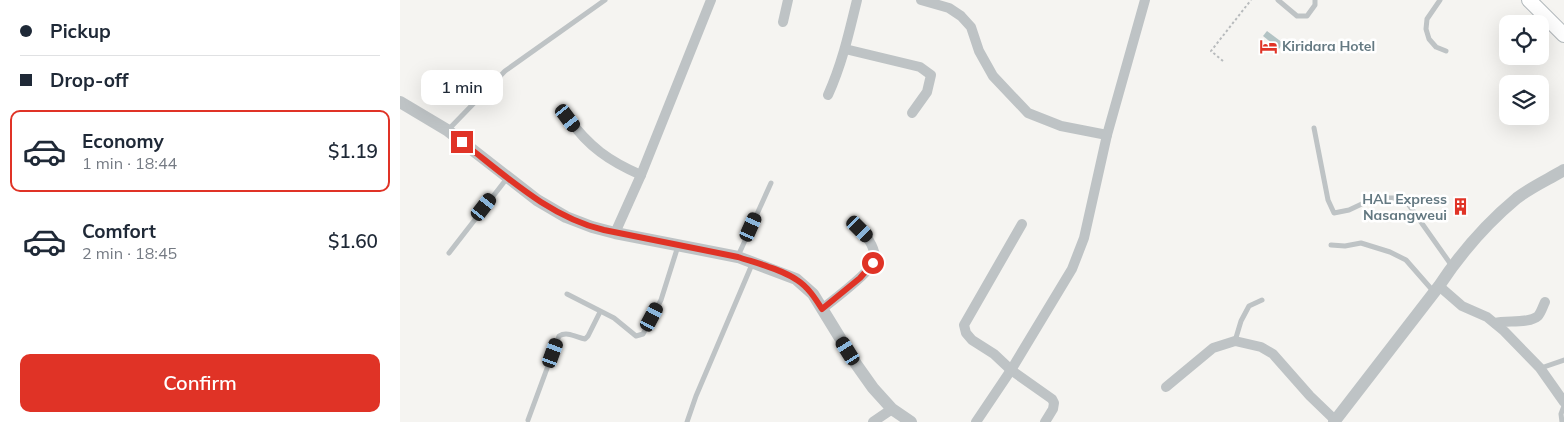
<!DOCTYPE html>
<html lang="en">
<head>
<meta charset="utf-8">
<style>
  body { margin:0; font-family:Mulish,sans-serif; background:#f2f2f3; color:#1f2937; height:100vh; display:flex; flex-direction:column; font-size:19px; white-space:nowrap }
  * { box-sizing:border-box; margin:0 }
  p { font-size:16px; color:#747a83 }
  .icon { flex:none; width:28px; height:28px; fill:none; stroke:currentColor; stroke-width:2; stroke-linecap:round; stroke-linejoin:round }
  .map { position:relative; flex:1; overflow:hidden }
  .panel { display:flex; flex-direction:column; background:#fff; width:400px }
  .panel>* { flex:none }
  .banner { display:grid; align-content:center; height:110px; padding:0 20px; background:#fff }
  .tools { position:absolute; left:1099px; top:15px; display:grid; gap:10px }
  .tools a { display:grid; place-items:center; width:50px; height:50px; border-radius:10px; background:#fff; box-shadow:0 5px 20px #0002; font-size:25px }
  .end { position:absolute; width:22px; height:22px; margin:-11px; border:6px solid #e03326; background:#fff; box-shadow:0 0 0 2px #fff }
  .from { border-radius:50% }
  .bubble { position:absolute; height:35px; border-radius:10px; background:#fff; box-shadow:0 5px 20px #0002; font-size:16px; font-weight:600; line-height:35px; text-align:center }
  .car { position:absolute; width:15px; height:30px; margin:-15px -8px; border-radius:6px; box-shadow:0 0 4px 1px #0007; background:linear-gradient(#222 24%,#8ab4d8 0 40%,#222 0 76%,#8ab4d8 0 86%,#222 0) }
  .banner b { display:flex; align-items:center; gap:18px; height:48px; font-size:19px }
  .banner b+b { border-top:1px solid #e0e1e3 }
  .banner i { width:12px; height:12px; background:#1f2937 }
  ul { padding:0; list-style:none }
  li { display:flex; align-items:center; gap:15px; height:82px; margin:0 10px 8px; padding:0 10px; border:2px solid transparent; border-radius:10px }
  li div { flex:1 }
  li b { display:block; font-size:19px }
  li em { font-style:normal; font-weight:600 }
  li.selected { border-color:#e03326 }
  li>.icon { width:45px; height:45px; stroke-width:1.5 }
  .cta { display:flex; gap:10px; margin-top:auto; padding:10px 20px }
  .cta a { flex:1; height:58px; border-radius:10px; background:#e03326; color:#fff; font-size:20px; font-weight:600; line-height:58px; text-align:center }
  main { display:flex; flex:1; min-height:0 }
  .map>svg:first-child { display:block }
  .water { fill:#b2c3c4 }
  .lines { fill:none; stroke-linecap:round; stroke-linejoin:round }
  .secondary-casing { stroke:#b0b7ba; stroke-width:16 }
  .path { stroke:#b8bbbd; stroke-width:2; stroke-dasharray:2.5 2.5; stroke-linecap:butt }
  .service { stroke:#bec3c5; stroke-width:5 }
  .minor { stroke:#bec3c5; stroke-width:10 }
  .tertiary { stroke:#bec3c5; stroke-width:12 }
  .secondary { stroke:#fff; stroke-width:14 }
  .route { stroke:#e03326; stroke-width:6 }
  .labels { text-anchor:middle; dominant-baseline:central; stroke-width:5; stroke-linejoin:round; paint-order:stroke }
  .poi-label { font-size:14px; font-weight:bold; fill:#647982; stroke:#fff; text-anchor:start }
</style>
</head>
<body>
<main>
<section class="panel">
<div class="banner">
<b><i class="from"></i>Pickup</b>
<b><i></i>Drop-off</b>
</div>
<ul>
<li class="selected"><svg class="icon" aria-label="car" viewBox="0 0 24 24"><path d="M5 17H2v-5l4-1 3-4h7l3 4 3 1v5h-3M9 17h6M6 11h13"/><circle cx="7" cy="17" r="2"/><circle cx="17" cy="17" r="2"/></svg><div><b>Economy</b><p>1 min · 18:44</p></div><em>$1.19</em></li>
<li><svg class="icon" aria-label="car" viewBox="0 0 24 24"><path d="M5 17H2v-5l4-1 3-4h7l3 4 3 1v5h-3M9 17h6M6 11h13"/><circle cx="7" cy="17" r="2"/><circle cx="17" cy="17" r="2"/></svg><div><b>Comfort</b><p>2 min · 18:45</p></div><em>$1.60</em></li>
</ul>
<div class="cta"><a>Confirm</a></div>
</section>
<div class="map">
<svg width="1164" height="422" viewBox="0 0 1164 422">
  <rect width="100%" height="100%" fill="#f5f4f1"/>
  <!-- water -->
  <polygon class="water" points="867,31 883,43 879,49 863,36"/>
  <g class="lines">
    <defs>
      <polyline id="secondary" points="1129,0 1164,35"/>
    </defs>
    <!-- secondary casing -->
    <use href="#secondary" class="secondary-casing"/>
    <!-- path -->
    <polyline class="path" points="823,61 811,51 851,0"/>
    <!-- service -->
    <g class="service">
      <polyline points="878,0 897,16 907,16 915,5 915,0"/>
      <polyline points="1040,0 1027,19 1026,29 1029,39 1036,47 1046,51"/>
      <polyline points="914,128 928,200 934,213 949,210 966,202 984,198 1004,198 1052,266"/>
      <polyline points="48,130 105,71 205,0"/>
      <polyline points="931,245 945,246 961,243 990,252 1006,260 1034,292"/>
      <polyline points="49,253 108,177"/>
      <polyline points="338,256 371,183"/>
      <polyline points="167,294 214,318 236,336 243,334 261,300 278,246"/>
      <polyline points="835,341 841,321 849,306 862,300"/>
      <polyline points="1141,368 1164,360"/>
      <path d="M128,420L159,336C167,331 176,337 185,339L188,336L200,312"/>
      <polyline points="287,422 296,396 353,262"/>
      <polyline points="1162,422 1161,414 1164,406"/>
    </g>
    <!-- minor -->
    <g class="minor">
      <polyline points="521,0 549,8 561,16 571,27 579,51 593,76 628,113 661,126 707,135"/>
      <polyline points="383,22 388,0"/>
      <polyline points="445,49 520,67 531,75 527,92 512,113"/>
      <path d="M428,95C442,64 449,33 457,0"/>
      <path d="M168,118C189,147 209,161 241,175"/>
      <polyline points="622,224 564,325 566,333 572,340 594,354 611,370 652,399 654,403 653,409 645,422"/>
      <polyline points="215,233 241,175 311,0"/>
      <polyline points="1039,286 1062,306 1087,317 1104,331 1140,368 1164,402"/>
      <path d="M422,309C432,301 475,269 475,258C475,244 462,230 453,221"/>
      <path d="M1095,323C1107,320 1129,324 1138,316C1141,313 1143,306 1145,302"/>
      <polyline points="766,387 813,348 835,341 861,347 873,354 910,396 935,420"/>
      <polyline points="473,422 492,409"/>
      <polyline points="576,422 611,370 672,269 684,238 707,135 745,0"/>
    </g>
    <!-- tertiary -->
    <g class="tertiary">
      <polyline points="0,102 47,130 137,200 166,217 192,227 215,233 338,257 396,279 413,294 456,364 473,388 492,409 511,422"/>
      <path d="M934,422L1039,286C1060,254 1087,223 1117,198C1131,187 1149,179 1164,170"/>
    </g>
    <!-- secondary -->
    <use href="#secondary" class="secondary"/>
  </g>
  <g class="lines">
    <!-- route -->
    <path class="route" d="M62,142C106,176 149,217 204,230L338,257C356,263 381,269 397,280C408,287 415,298 422,309L460,278L473,263"/>
  </g>
  <!-- icons -->
  <defs>
    <symbol id="hotel-bare" viewBox="-9 -9 18 18"><path d="M-6-4.5h1.5V1H6V5H4.5V3h-9V5H-6ZM-4 0a1.8 1.8 0 1 1 3.6 0ZM.5 0V-2.5h3Q6-2.5 6 0Z" fill="#e03326" stroke="#fff" stroke-width="2.5" paint-order="stroke"/></symbol>
    <symbol id="building-bare" viewBox="-9 -9 18 18"><path d="M-4-6H4V6H1V3H-1V6H-4ZM-2.5-4.3h1.7v1.8h-1.7ZM.8-4.3h1.7v1.8H.8ZM-2.5-1h1.7V.8h-1.7ZM.8-1h1.7V.8H.8Z" fill="#e03326" stroke="#fff" stroke-width="2.5" paint-order="stroke"/></symbol>
  </defs>
  <g fill-rule="evenodd">
    <use href="#hotel-bare" x="856" y="34" width="25" height="25"/>
    <use href="#building-bare" x="1048" y="194" width="25" height="25"/>
  </g>
  <g class="labels">
    <!-- poi labels -->
    <g class="poi-label">
      <text x="882" y="46">Kiridara Hotel</text>
      <text x="1047" y="199" text-anchor="end">HAL Express<tspan x="1047" dy="16">Nasangweui</tspan></text>
    </g>
  </g>
</svg>
<div class="tools">
<a><svg class="icon" aria-label="locate" viewBox="0 0 24 24"><circle cx="12" cy="12" r="6"/><path d="M12 2v4M12 18v4M2 12h4M18 12h4"/></svg></a>
<a><svg class="icon" aria-label="layers" viewBox="0 0 24 24"><path d="M12 4l9 5-9 5-9-5zM3 14l9 5 9-5"/></svg></a>
</div>
<i class="end from" style="left:473px;top:263px"></i>
<i class="end" style="left:62px;top:142px"></i>
<div class="bubble" style="left:21px;top:70px;width:82px">1 min</div>
<i class="car" style="left:168px;top:118px;rotate:143deg"></i>
<i class="car" style="left:84px;top:207px;rotate:38deg"></i>
<i class="car" style="left:351px;top:227px;rotate:24deg"></i>
<i class="car" style="left:460px;top:229px;rotate:135deg"></i>
<i class="car" style="left:252px;top:317px;rotate:28deg"></i>
<i class="car" style="left:448px;top:351px;rotate:328deg"></i>
<i class="car" style="left:153px;top:353px;rotate:20deg"></i>
</div>
</main>
</body>
</html>
